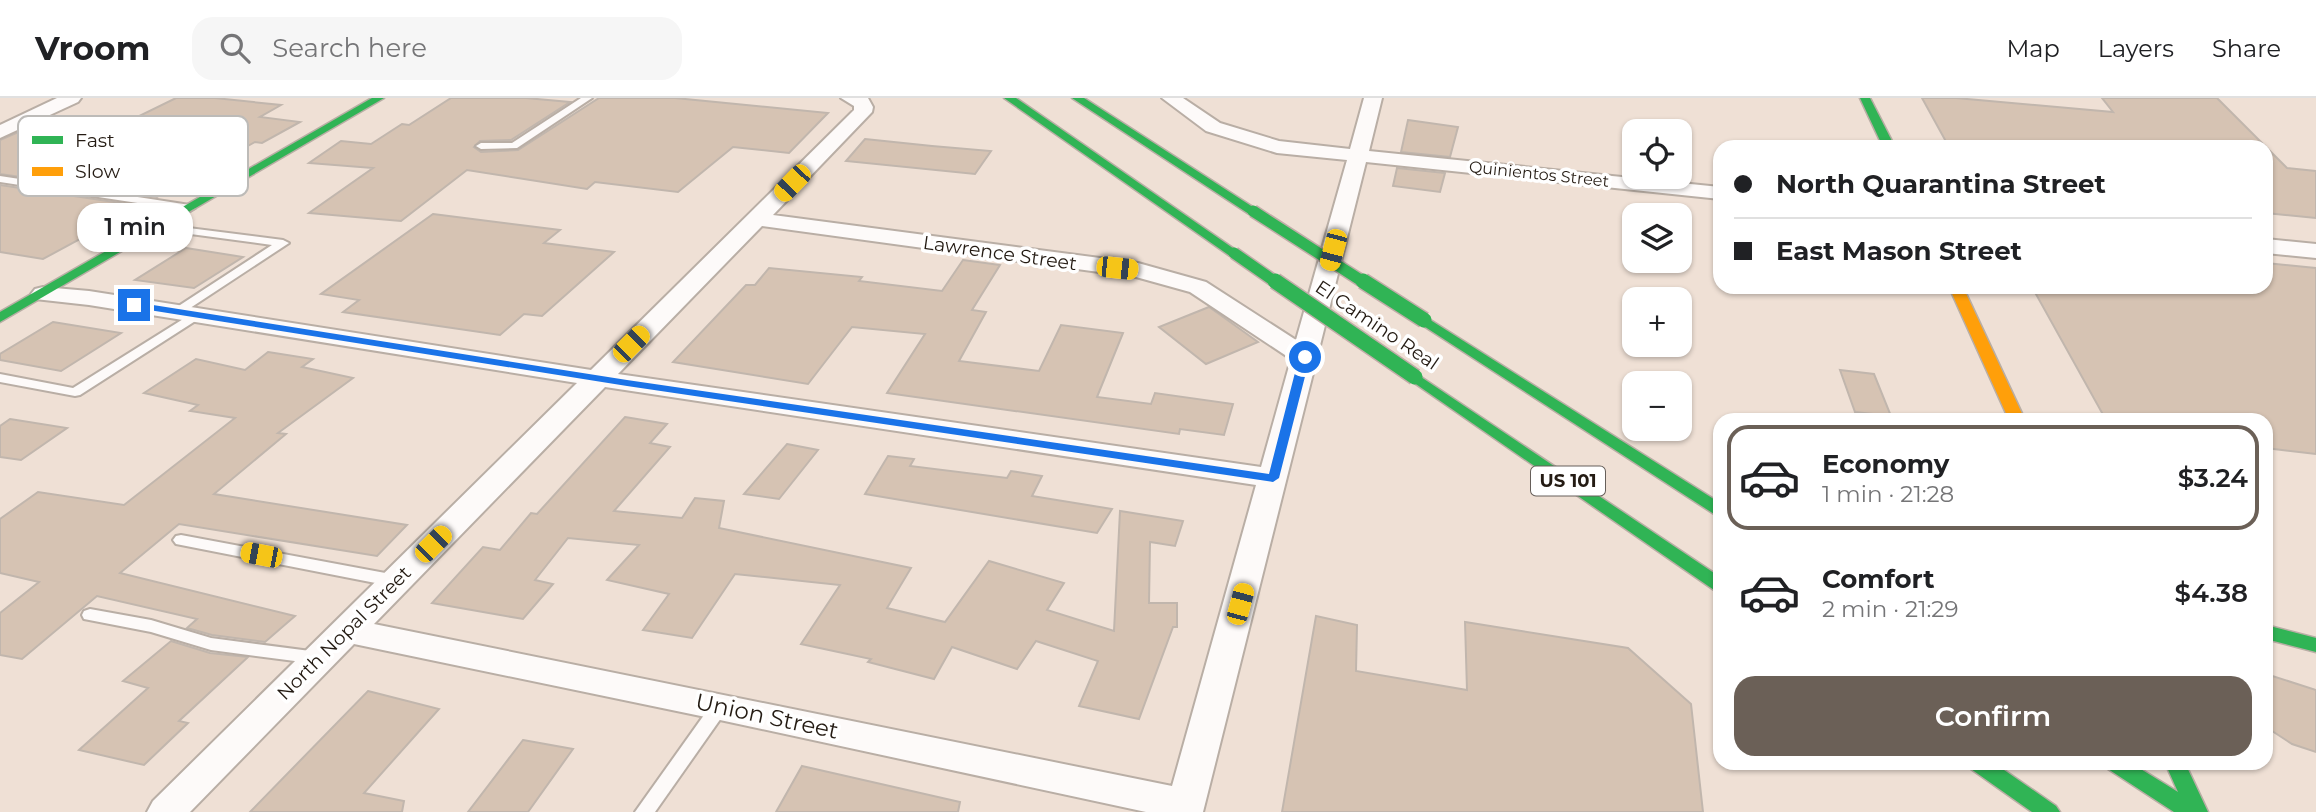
<!DOCTYPE html>
<html lang="en">
<head>
<meta charset="utf-8">
<style>
  body { margin:0; font-family:Montserrat,sans-serif; background:#f6f6f6; color:#202124; height:100vh; display:flex; flex-direction:column; font-size:26px; white-space:nowrap }
  * { box-sizing:border-box; margin:0 }
  p { font-size:23px; color:#757577 }
  .icon { flex:none; width:38px; height:38px; fill:none; stroke:currentColor; stroke-width:2; stroke-linecap:round; stroke-linejoin:round }
  .map { position:relative; flex:1; overflow:hidden }
  .sheet { position:absolute; left:1713px; top:315px; width:560px; height:357px; display:flex; flex-direction:column; background:#fff; border-radius:21px; box-shadow:0 2px 5px #0004 }
  .sheet>* { flex:none }
  .hud { position:absolute; left:1713px; top:42px; width:560px; height:154px; border-radius:21px; box-shadow:0 2px 5px #0004; display:grid; align-content:center; height:154px; padding:0 21px; background:#fff }
  .tools { position:absolute; left:1622px; top:21px; display:grid; gap:14px }
  .tools a { display:grid; place-items:center; width:70px; height:70px; border-radius:14px; background:#fff; box-shadow:0 2px 5px #0004; font-size:35px }
  .end { position:absolute; width:32px; height:32px; margin:-16px; border:9px solid #1a73e8; background:#fff; box-shadow:0 0 0 4px #fff }
  .from { border-radius:50% }
  .bubble { position:absolute; height:49px; border-radius:21px; background:#fff; box-shadow:0 2px 5px #0004; font-size:23px; font-weight:600; line-height:49px; text-align:center }
  .car { position:absolute; width:21px; height:42px; margin:-21px -10px; border-radius:9px; box-shadow:0 0 5px 2px #0007; background:linear-gradient(#f5c518 24%,#345 0 40%,#f5c518 0 76%,#345 0 86%,#f5c518 0) }
  .hud b { display:flex; align-items:center; gap:24px; height:66px; font-size:26px }
  .hud b+b { border-top:2px solid #e0e0e0 }
  .hud i { width:18px; height:18px; background:#202124 }
  ul { padding:12px 0 0; list-style:none }
  li { display:flex; align-items:center; gap:21px; height:105px; margin:0 14px 10px; padding:0 7px; border:4px solid transparent; border-radius:21px }
  li div { flex:1 }
  li b { display:block; font-size:26px }
  li em { font-style:normal; font-weight:600 }
  li.current { border-color:#6b6057 }
  li>.icon { width:63px; height:63px; stroke-width:1.5 }
  .action { display:flex; gap:14px; margin-top:auto; padding:14px 21px }
  .action a { flex:1; height:80px; border-radius:21px; background:#6b6057; color:#fff; font-size:28px; font-weight:600; line-height:80px; text-align:center }
  header { display:flex; align-items:center; gap:42px; box-sizing:border-box; height:98px; padding:0 35px; background:#fff; border-bottom:2px solid #e0e0e0 }
  header strong { font-size:33px }
  nav { display:flex; gap:38px; margin-inline-start:auto; font-size:24px }
  .search { width:490px; height:63px; background:#f6f6f6; display:flex; align-items:center; gap:18px; box-sizing:border-box; padding:0 24px; border-radius:21px; color:#757577; font-size:26px }
  .map>svg:first-child { display:block }
  .building { fill:#d6c3b3; stroke:#c1b6ad; stroke-width:2 }
  .lines { fill:none; stroke-linecap:round; stroke-linejoin:round }
  .lane-casing { stroke:#b9aea5; stroke-width:4 }
  .street-casing { stroke:#b9aea5; stroke-width:4 }
  .fast-casing { stroke:#b9aea5; stroke-width:3 }
  .slow-casing { stroke:#b9aea5; stroke-width:3 }
  .lane { fill:#fdfaf9; fill-rule:evenodd }
  .street { fill:#fdfaf9; fill-rule:evenodd }
  .fast { fill:#30b455; fill-rule:evenodd }
  .slow { fill:#ff9f0a; fill-rule:evenodd }
  .fast-bridge-far1-casing { stroke:#c1aca8; stroke-width:14; stroke-linecap:butt }
  .fast-bridge-casing { stroke:#c1aca8; stroke-width:18; stroke-linecap:butt }
  .fast-bridge-far1 { stroke:#30b455; stroke-width:11 }
  .fast-bridge { stroke:#30b455; stroke-width:15 }
  .route { fill:#1a73e8 }
  .labels { text-anchor:middle; dominant-baseline:central; stroke-width:7; stroke-linejoin:round; paint-order:stroke }
  .far-street-label { font-size:16px; fill:#241b13; stroke:#fff }
  .shield { fill:#fff; stroke:#665f5a; stroke-width:2 }
  .shield-label { font-size:18px; font-weight:bold; fill:#241b13 }
  .street-label { font-size:19px; fill:#241b13; stroke:#fff }
  .near-street-label { font-size:23px; fill:#241b13; stroke:#fff }
  .key { fill:#fff; stroke:#bdbbb8; stroke-width:2 }
  .key-label { font-size:19px; fill:#241b13 }
</style>
</head>
<body>
<header>
<strong>Vroom</strong>
<div class="search"><svg class="icon" aria-label="search" viewBox="0 0 24 24"><circle cx="10" cy="10" r="6"/><path d="M15 15l6 6"/></svg>Search here</div>
<nav><a>Map</a><a>Layers</a><a>Share</a></nav>
</header>
<div class="map">
<svg width="2316" height="714" viewBox="0 0 2316 714">
  <rect width="100%" height="100%" fill="#efe0d5"/>
  <!-- building -->
  <g class="building">
    <polygon points="176,0 215,0 281,7 260,19 300,24 262,45 255,44 157,99 0,76 0,42 53,19 121,27"/>
    <polygon points="451,0 526,0 570,4 511,42 480,43 474,49 481,54 518,52 599,0 675,0 828,15 789,55 733,49 678,94 595,84 587,91 467,72 401,123 309,115 373,70 309,65 341,43 371,46 402,26 409,27"/>
    <polygon points="1922,0 1956,0 2113,14 2102,0 2217,0 2266,49 1949,49"/>
    <polygon points="1408,22 1458,29 1450,59 1401,54"/>
    <polygon points="865,41 932,48 991,53 975,76 846,63"/>
    <polygon points="2266,49 2287,70 2316,73 2316,120 2266,115"/>
    <polygon points="1397,70 1445,75 1440,94 1393,88"/>
    <polygon points="0,87 141,108 43,161 0,154"/>
    <polygon points="433,116 560,132 544,145 614,154 542,218 524,216 500,237 343,214 359,202 321,196"/>
    <polygon points="186,150 243,159 194,190 135,182"/>
    <polygon points="963,162 1000,167 972,212 986,214 959,263 1039,273 1061,227 1123,235 1097,299 1151,306 1155,295 1233,306 1224,337 1180,331 1179,336 887,295 925,236 852,229 808,286 673,264 746,187 755,187 769,170 862,179 859,183 942,193"/>
    <polygon points="2266,165 2316,170 2316,356 2266,350 2266,322 2106,322 2032,189 2266,189"/>
    <polygon points="1209,209 1219,216 1258,244 1206,266 1159,229"/>
    <polygon points="53,224 121,235 61,273 0,262 0,256"/>
    <polygon points="268,254 313,261 302,269 353,280 278,335 286,336 214,396 407,427 377,458 179,426 120,475 295,518 265,544 212,537 187,530 197,521 97,498 22,561 0,557 0,515 39,484 0,475 0,421 38,394 124,407 235,320 190,313 198,307 144,295 196,261 245,272"/>
    <polygon points="1840,272 1874,276 1891,318 1855,314"/>
    <polygon points="625,319 667,326 650,345 670,349 614,413 682,420 695,400 724,403 719,430 911,470 887,510 945,524 989,463 1064,485 1047,512 1114,533 1120,413 1183,423 1175,448 1150,444 1149,505 1177,505 1177,529 1173,529 1139,621 1079,608 1098,563 1036,543 1017,571 952,549 934,581 868,564 871,561 801,546 840,487 735,476 692,540 643,532 669,496 607,482 639,447 568,440 535,482 553,486 523,521 432,505 483,449 500,452 531,415 537,416"/>
    <polygon points="10,321 67,330 21,362 0,359 0,328"/>
    <polygon points="787,346 818,352 779,401 744,396"/>
    <polygon points="888,358 914,361 910,368 1007,380 1011,373 1042,378 1032,398 1112,411 1097,435 865,396"/>
    <polygon points="1316,518 1357,527 1356,573 1467,592 1465,524 1628,550 1691,606 1703,714 1282,714"/>
    <polygon points="171,543 210,555 248,559 179,623 188,625 144,667 79,652 148,590 123,583"/>
    <polygon points="2266,576 2316,592 2316,654 2292,646 2266,629"/>
    <polygon points="368,593 439,611 364,695 404,703 402,714 250,714"/>
    <polygon points="523,642 573,651 528,714 468,714"/>
    <polygon points="802,668 960,704 958,714 776,714"/>
  </g>
  <g class="lines">
    <defs>
      <g id="lane">
        <polygon points="581,0 592,0 517,50 481,51 476,48 481,45 512,45"/>
        <polygon points="0,78 190,107 195,110 190,113 0,84"/>
        <polygon points="157,126 283,142 289,145 178,218 172,214 174,211 272,147 153,131 153,127"/>
        <polygon points="196,213 200,214 202,217 200,220 80,297 75,298 0,284 0,276 73,290"/>
        <polygon points="181,437 396,477 402,479 404,483 402,487 396,489 176,446 173,442 176,438"/>
        <polygon points="90,511 151,522 211,540 318,554 324,556 326,560 324,564 318,566 211,552 151,534 84,521 82,517 84,513"/>
        <polygon points="720,601 726,603 729,608 726,613 655,714 635,714 714,603"/>
      </g>
      <g id="street">
        <polygon points="57,0 81,0 78,4 0,40 0,27"/>
        <path d="M841,0H868L873,9L872,14L773,117L1138,165L1206,184L1296,242L1347,62L1277,55L1206,33L1162,0H1183L1220,25L1279,43L1350,51L1364,0H1382L1369,53L1720,89V101L1366,64L1203,714H1146L720,622L354,546L190,714H147L153,703L577,285L89,207L35,201L31,196L35,191L43,189L89,193L591,272L854,12V8ZM762,128L1136,179L1190,194L1291,261L1261,369L618,276ZM605,289L1256,387L1172,688L374,526Z"/>
        <polygon points="2266,141 2316,146 2316,160 2266,155"/>
      </g>
      <g id="fast">
        <polygon points="372,0 384,0 0,224 0,214"/>
        <polygon points="1004,0 1016,0 1240,155 1234,159 1230,158"/>
        <polygon points="1072,0 1084,0 1259,113 1253,117 1249,116"/>
        <polygon points="1860,0 1870,0 1895,49 1883,49"/>
        <polygon points="1424,218 1720,405 1720,417 1714,416 1419,225 1417,222 1419,219"/>
        <polygon points="1415,275 1720,479 1720,494 1714,492 1410,282 1408,279 1410,276"/>
        <polygon points="2266,527 2316,540 2316,554 2266,541"/>
        <polygon points="1968,665 1994,665 2056,708 2060,714 2032,714 1971,671"/>
        <polygon points="2105,665 2131,665 2178,694 2165,665 2185,665 2208,714 2174,714 2108,671"/>
      </g>
      <polygon id="slow" points="1949,189 1963,189 2025,322 2009,322"/>
    </defs>
    <!-- lane casing -->
    <use href="#lane" class="lane-casing"/>
    <!-- street casing -->
    <use href="#street" class="street-casing"/>
    <!-- fast casing -->
    <use href="#fast" class="fast-casing"/>
    <!-- slow casing -->
    <use href="#slow" class="slow-casing"/>
    <!-- lane -->
    <use href="#lane" class="lane"/>
    <!-- street -->
    <use href="#street" class="street"/>
    <!-- fast -->
    <use href="#fast" class="fast"/>
    <!-- slow -->
    <use href="#slow" class="slow"/>
    <defs>
      <g id="fast-bridge-far1">
        <polyline points="1253,113 1365,185"/>
        <polyline points="1234,155 1277,185"/>
      </g>
      <g id="fast-bridge">
        <polyline points="1275,183 1415,279"/>
        <polyline points="1363,183 1424,222"/>
      </g>
    </defs>
    <!-- fast-bridge-far1 casing -->
    <use href="#fast-bridge-far1" class="fast-bridge-far1-casing"/>
    <!-- fast-bridge casing -->
    <use href="#fast-bridge" class="fast-bridge-casing"/>
    <!-- fast-bridge-far1 -->
    <use href="#fast-bridge-far1" class="fast-bridge-far1"/>
    <!-- fast-bridge -->
    <use href="#fast-bridge" class="fast-bridge"/>
  </g>
  <!-- route -->
  <polygon class="route" points="134,204 627,282 1269,376 1299,259 1305,256 1310,259 1279,380 1273,384 627,288 130,209 129,207"/>
  <g class="labels">
    <!-- far-street labels -->
    <g class="far-street-label">
      <text transform="translate(1539 76) rotate(6)">Quinientos Street</text>
    </g>
    <!-- shield labels -->
    <rect class="shield" x="1531" y="368.5" width="74" height="29" rx="5"/>
    <g class="shield-label">
      <text x="1568" y="383">US 101</text>
    </g>
    <!-- street labels -->
    <g class="street-label">
      <text transform="translate(1000 155) rotate(8)">Lawrence Street</text>
      <text transform="translate(1377 227) rotate(34)">El Camino Real</text>
      <text transform="translate(344 535) rotate(-45)">North Nopal Street</text>
    </g>
    <!-- near-street labels -->
    <g class="near-street-label">
      <text transform="translate(767 618) rotate(12)">Union Street</text>
    </g>
  </g>
  <!-- legend -->
  <rect x="18" y="18" width="230" height="80" rx="10" class="key"/>
  <rect x="32" y="38" width="31" height="8" fill="#30b455"/>
  <rect x="32" y="69" width="31" height="9" fill="#ff9f0a"/>
  <g class="key-label">
    <text x="75" y="49">Fast</text>
    <text x="75" y="80">Slow</text>
  </g>
</svg>
<div class="tools">
<a><svg class="icon" aria-label="locate" viewBox="0 0 24 24"><circle cx="12" cy="12" r="6"/><path d="M12 2v4M12 18v4M2 12h4M18 12h4"/></svg></a>
<a><svg class="icon" aria-label="layers" viewBox="0 0 24 24"><path d="M12 4l9 5-9 5-9-5zM3 14l9 5 9-5"/></svg></a>
<a>+</a>
<a>−</a>
</div>
<i class="end from" style="left:1305px;top:259px"></i>
<i class="end" style="left:134px;top:207px"></i>
<div class="bubble" style="left:77px;top:105px;width:116px">1 min</div>
<i class="car" style="left:792px;top:85px;rotate:224deg"></i>
<i class="car" style="left:1333px;top:152px;rotate:195deg"></i>
<i class="car" style="left:1117px;top:170px;rotate:96deg"></i>
<i class="car" style="left:631px;top:246px;rotate:45deg"></i>
<i class="car" style="left:433px;top:446px;rotate:45deg"></i>
<i class="car" style="left:261px;top:457px;rotate:281deg"></i>
<i class="car" style="left:1240px;top:506px;rotate:15deg"></i>
<div class="hud">
<b><i class="from"></i>North Quarantina Street</b>
<b><i></i>East Mason Street</b>
</div>
<section class="sheet">
<ul>
<li class="current"><svg class="icon" aria-label="car" viewBox="0 0 24 24"><path d="M5 17H2v-5l4-1 3-4h7l3 4 3 1v5h-3M9 17h6M6 11h13"/><circle cx="7" cy="17" r="2"/><circle cx="17" cy="17" r="2"/></svg><div><b>Economy</b><p>1 min · 21:28</p></div><em>$3.24</em></li>
<li><svg class="icon" aria-label="car" viewBox="0 0 24 24"><path d="M5 17H2v-5l4-1 3-4h7l3 4 3 1v5h-3M9 17h6M6 11h13"/><circle cx="7" cy="17" r="2"/><circle cx="17" cy="17" r="2"/></svg><div><b>Comfort</b><p>2 min · 21:29</p></div><em>$4.38</em></li>
</ul>
<div class="action"><a>Confirm</a></div>
</section>
</div>
</body>
</html>
